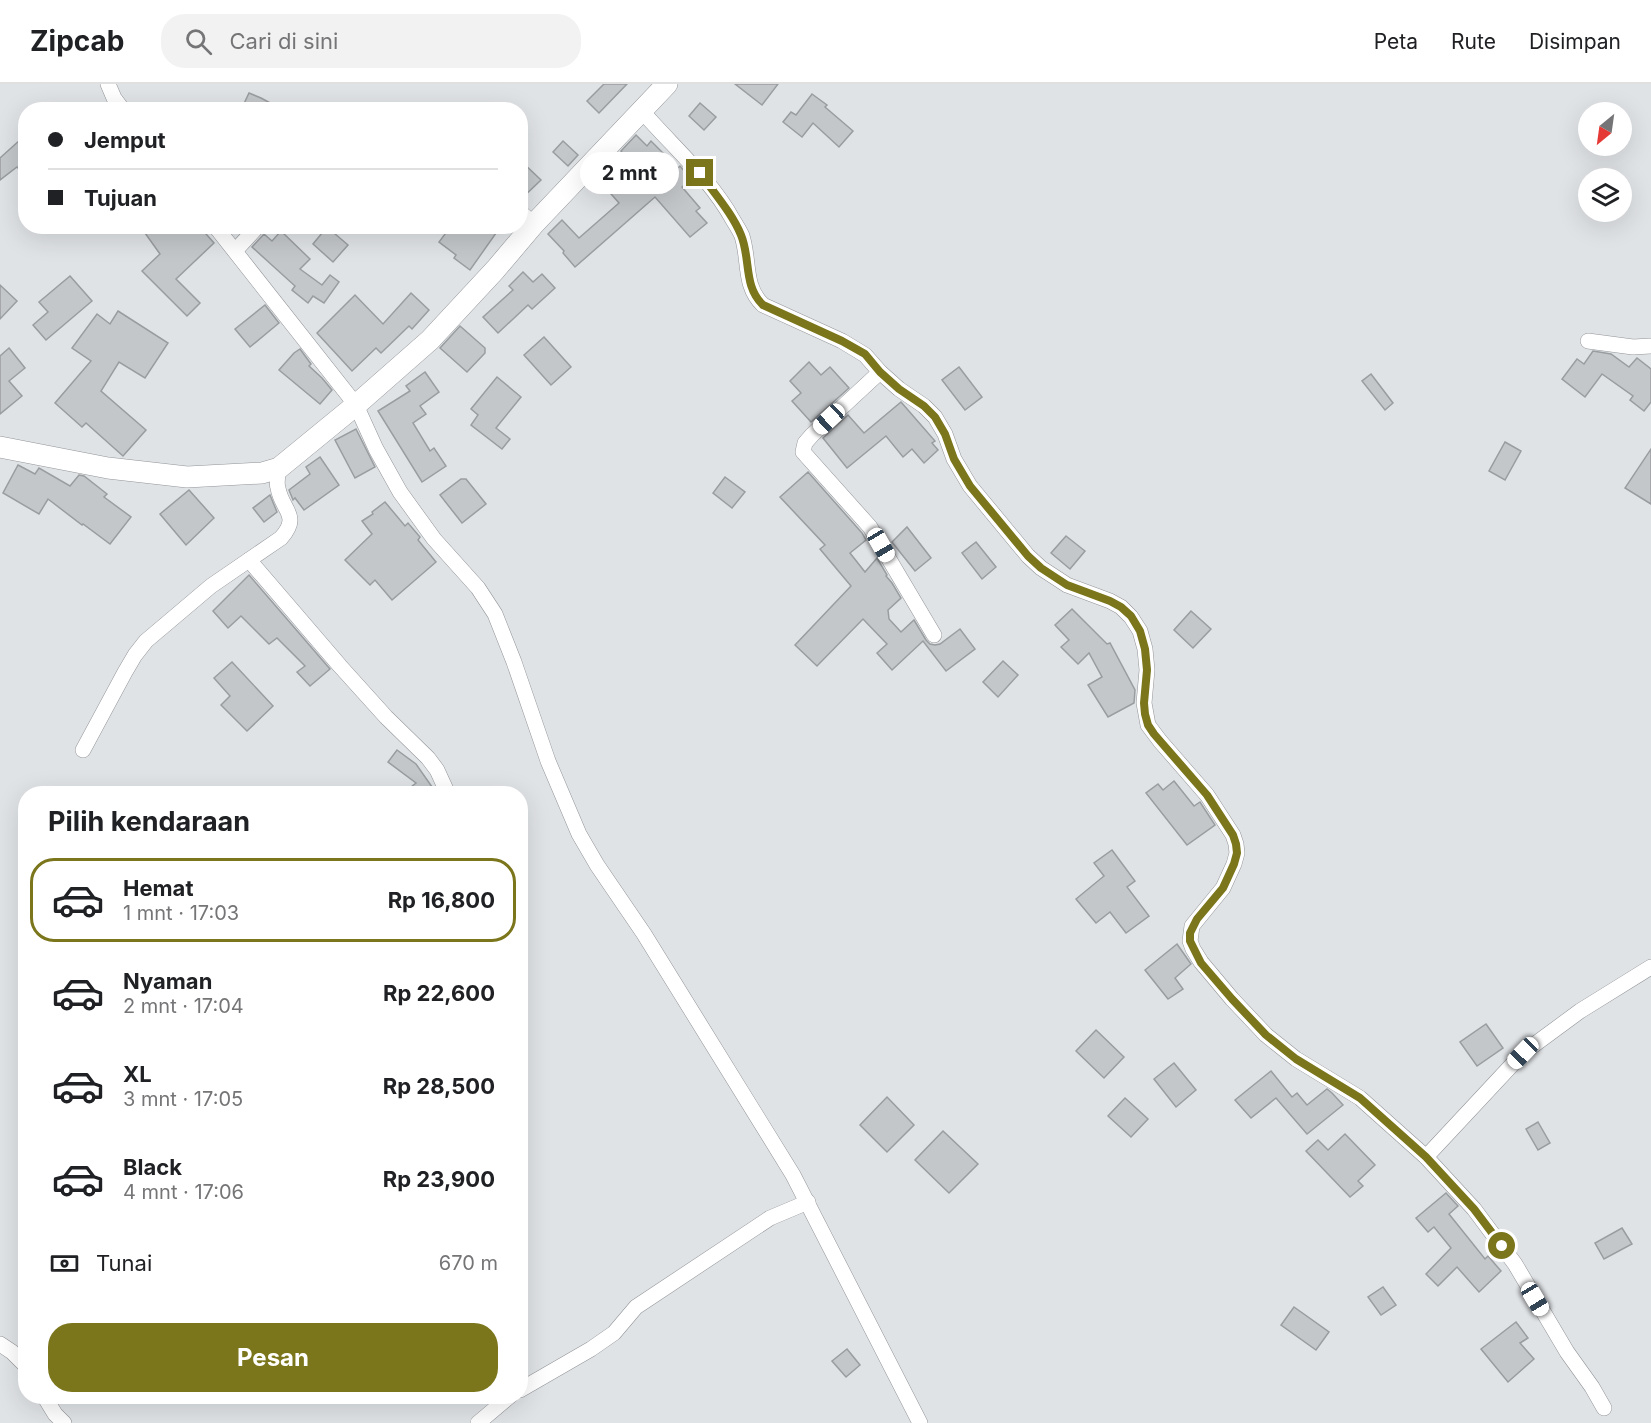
<!DOCTYPE html>
<html lang="id">
<head>
<meta charset="utf-8">
<style>
  body { margin:0; font-family:Inter,sans-serif; background:#f2f2f2; color:#202124; height:100vh; display:flex; flex-direction:column; font-size:22px; white-space:nowrap }
  * { box-sizing:border-box; margin:0 }
  p { font-size:20px; color:#757577 }
  .icon { flex:none; width:33px; height:33px; fill:none; stroke:currentColor; stroke-width:2; stroke-linecap:round; stroke-linejoin:round }
  .map { position:relative; flex:1; overflow:hidden }
  .sheet { position:absolute; left:18px; top:702px; width:510px; height:618px; display:flex; flex-direction:column; background:#fff; border-radius:24px; box-shadow:0 6px 24px #0002 }
  .sheet>* { flex:none }
  .hud { position:absolute; left:18px; top:18px; width:510px; height:132px; border-radius:24px; box-shadow:0 6px 24px #0002; display:grid; align-content:center; height:132px; padding:0 30px; background:#fff }
  .needle { width:39px; rotate:209deg }
  .controls { position:absolute; left:1578px; top:18px; display:grid; gap:12px }
  .controls a { display:grid; place-items:center; width:54px; height:54px; border-radius:50%; background:#fff; box-shadow:0 6px 24px #0002; font-size:30px }
  .end { position:absolute; width:27px; height:27px; margin:-14px; border:8px solid #7b761b; background:#fff; box-shadow:0 0 0 3px #fff }
  .from { border-radius:50% }
  .bubble { position:absolute; height:42px; border-radius:21px; background:#fff; box-shadow:0 6px 24px #0002; font-size:20px; font-weight:700; line-height:42px; text-align:center }
  .car { position:absolute; width:18px; height:36px; margin:-18px -9px; border-radius:8px; box-shadow:0 0 4px 2px #0007; background:linear-gradient(#fff 24%,#345 0 40%,#fff 0 76%,#345 0 86%,#fff 0) }
  .hud b { display:flex; align-items:center; gap:21px; height:57px; font-size:22px }
  .hud b+b { border-top:2px solid #e0e0e0 }
  .hud i { width:15px; height:15px; background:#202124 }
  ul { padding:0; list-style:none }
  li { display:flex; align-items:center; gap:18px; height:84px; margin:0 12px 9px; padding:0 18px; border:3px solid transparent; border-radius:24px }
  li div { flex:1 }
  li b { display:block; font-size:22px }
  li em { font-style:normal; font-weight:700 }
  li.selected { border-color:#7b761b }
  li>.icon { width:54px; height:54px; stroke-width:1.5 }
  h2 { padding:0 30px; font-size:27px; line-height:72px }
  .pay { display:flex; align-items:center; gap:15px; height:66px; padding:0 30px; font-size:22px }
  .pay p { margin-inline-start:auto }
  .cta { display:flex; gap:12px; margin-top:auto; padding:12px 30px }
  .cta a { flex:1; height:69px; border-radius:24px; background:#7b761b; color:#fff; font-size:24px; font-weight:700; line-height:69px; text-align:center }
  header { display:flex; align-items:center; gap:36px; box-sizing:border-box; height:84px; padding:0 30px; background:#fff; border-bottom:2px solid #e0e0e0 }
  header strong { font-size:28px }
  nav { display:flex; gap:33px; margin-inline-start:auto; font-size:21px }
  .search { width:420px; height:54px; background:#f2f2f2; display:flex; align-items:center; gap:15px; box-sizing:border-box; padding:0 21px; border-radius:24px; color:#757577; font-size:22px }
  .map>svg:first-child { display:block }
  .building { fill:#c4c7ca; stroke:#9a9da0; stroke-width:1.5 }
  .lines { fill:none; stroke-linecap:round; stroke-linejoin:round }
  .street-casing { stroke:#929598; stroke-width:16 }
  .secondary-casing { stroke:#929598; stroke-width:22 }
  .street { stroke:#fff; stroke-width:15 }
  .secondary { stroke:#fff; stroke-width:21 }
  .route { stroke:#7b761b; stroke-width:8 }
</style>
</head>
<body>
<header>
<strong>Zipcab</strong>
<div class="search"><svg class="icon" aria-label="search" viewBox="0 0 24 24"><circle cx="10" cy="10" r="6"/><path d="M15 15l6 6"/></svg>Cari di sini</div>
<nav><a>Peta</a><a>Rute</a><a>Disimpan</a></nav>
</header>
<div class="map">
<svg width="1651" height="1339" viewBox="0 0 1651 1339">
  <rect width="100%" height="100%" fill="#e0e3e6"/>
  <!-- building -->
  <g class="building">
    <polygon points="604,0 627,0 599,29 587,17"/>
    <polygon points="735,0 778,0 762,21"/>
    <polygon points="249,9 261,14 283,26 241,26"/>
    <polygon points="812,10 827,21 825,23 853,47 839,63 813,39 802,53 783,38 791,28 796,31"/>
    <polygon points="700,19 716,33 704,46 689,32"/>
    <polygon points="636,51 647,62 651,57 678,84 680,82 691,95 682,103 700,124 696,127 707,139 690,153 655,113 575,183 563,169 564,167 548,150 562,136 579,154 619,119 597,94 624,71 621,67"/>
    <polygon points="20,56 26,62 26,92 17,83 0,96 0,74"/>
    <polygon points="563,57 578,71 568,82 553,68"/>
    <polygon points="520,76 541,96 520,116"/>
    <polygon points="140,142 199,142 214,159 176,195 200,219 187,232 142,187 160,170"/>
    <polygon points="451,142 501,142 470,186 454,174 456,171 439,158"/>
    <polygon points="327,143 348,161 333,178 313,160"/>
    <polygon points="281,147 310,175 300,185 322,201 330,191 339,198 324,219 313,212 308,219 292,206 295,202 252,163 264,150 272,157"/>
    <polygon points="523,188 533,198 542,190 555,204 532,225 528,221 498,249 483,233 513,206 509,202"/>
    <polygon points="70,192 92,217 46,256 33,241 48,228 39,218"/>
    <polygon points="0,201 17,217 0,235"/>
    <polygon points="411,209 429,226 412,245 409,242 381,269 376,264 352,287 317,249 355,211 383,240"/>
    <polygon points="265,221 279,239 250,263 235,245"/>
    <polygon points="118,227 168,259 145,294 119,278 101,307 146,346 123,372 86,339 82,343 55,319 91,277 72,264 97,230 110,240"/>
    <polygon points="460,242 485,264 485,269 467,288 440,264"/>
    <polygon points="544,253 571,283 551,301 524,271"/>
    <polygon points="9,264 25,284 9,297 22,312 0,330 0,272"/>
    <polygon points="300,265 311,280 309,282 322,294 332,306 320,320 279,286 294,269"/>
    <polygon points="1593,267 1611,270 1629,283 1637,274 1651,285 1651,318 1644,327 1630,316 1633,312 1602,290 1585,313 1562,295 1577,275 1584,280"/>
    <polygon points="809,278 821,291 830,283 849,304 811,338 792,317 801,309 790,297"/>
    <polygon points="959,283 982,313 965,326 942,296"/>
    <polygon points="425,288 439,308 420,322 426,330 413,339 430,367 434,364 446,382 422,398 378,327 410,307 406,302"/>
    <polygon points="1371,290 1393,319 1385,326 1362,297"/>
    <polygon points="497,293 521,313 496,344 510,355 502,365 471,341 478,331 471,325"/>
    <polygon points="901,318 935,357 932,359 938,366 924,379 912,365 903,373 886,352 847,384 823,354 848,331 864,349"/>
    <polygon points="356,345 375,383 355,394 335,356"/>
    <polygon points="1505,358 1521,367 1505,396 1489,387"/>
    <polygon points="1651,365 1651,420 1625,404"/>
    <polygon points="320,373 339,401 304,426 295,414 293,416 289,406 310,390 306,383"/>
    <polygon points="18,381 35,390 39,384 70,402 79,391 84,392 107,410 104,413 131,433 110,460 83,440 82,441 48,415 39,430 3,409"/>
    <polygon points="808,388 862,449 866,456 850,469 865,488 877,474 887,491 886,492 892,499 901,514 888,526 889,535 901,548 914,536 926,556 930,560 935,561 940,560 960,545 975,565 946,587 923,557 892,586 877,569 887,560 863,535 817,582 795,561 851,502 820,465 825,461 780,413"/>
    <polygon points="725,393 745,408 732,424 713,409"/>
    <polygon points="461,395 466,395 486,420 462,439 440,411"/>
    <polygon points="189,406 214,434 186,461 160,430"/>
    <polygon points="270,411 277,428 264,438 253,424"/>
    <polygon points="385,418 405,442 408,439 420,453 418,456 436,478 392,516 375,496 370,501 345,476 372,450 362,437 373,430 372,428"/>
    <polygon points="907,443 931,474 915,487 892,458"/>
    <polygon points="1066,452 1085,467 1070,485 1051,469"/>
    <polygon points="976,458 996,483 982,495 962,469"/>
    <polygon points="249,491 330,585 310,602 297,588 305,582 277,554 269,560 241,532 228,544 213,527"/>
    <polygon points="1072,525 1107,560 1110,559 1135,606 1134,619 1108,633 1088,601 1102,593 1089,569 1078,580 1061,563 1069,556 1055,541"/>
    <polygon points="1191,527 1211,545 1193,564 1174,546"/>
    <polygon points="1003,577 1018,591 998,613 983,598"/>
    <polygon points="232,578 273,622 247,647 221,621 230,612 214,594"/>
    <polygon points="397,666 416,680 437,710 402,710 416,699 388,678"/>
    <polygon points="1174,697 1194,722 1200,718 1215,741 1187,761 1146,709 1158,700 1163,706"/>
    <polygon points="1112,766 1135,797 1127,803 1149,832 1126,849 1110,828 1096,839 1076,815 1104,792 1094,779"/>
    <polygon points="1177,860 1191,880 1175,894 1183,905 1168,915 1145,886"/>
    <polygon points="1486,940 1503,964 1477,982 1460,958"/>
    <polygon points="1096,946 1124,973 1104,994 1076,967"/>
    <polygon points="1174,979 1196,1006 1176,1023 1154,995"/>
    <polygon points="1271,987 1292,1013 1297,1009 1307,1021 1327,1005 1332,1009 1343,1021 1307,1050 1276,1014 1251,1034 1235,1016"/>
    <polygon points="887,1013 914,1041 887,1068 860,1041"/>
    <polygon points="1125,1014 1148,1035 1131,1053 1108,1032"/>
    <polygon points="1538,1038 1550,1059 1538,1066 1526,1045"/>
    <polygon points="943,1047 978,1080 949,1109 915,1076"/>
    <polygon points="1345,1050 1375,1081 1358,1097 1363,1102 1350,1113 1306,1067 1318,1056 1328,1066"/>
    <polygon points="1446,1109 1458,1122 1449,1130 1485,1175 1488,1172 1501,1187 1479,1208 1457,1183 1438,1202 1426,1190 1451,1164 1434,1143 1428,1148 1416,1134"/>
    <polygon points="1622,1144 1632,1160 1604,1175 1595,1159"/>
    <polygon points="1383,1203 1396,1221 1381,1231 1368,1213"/>
    <polygon points="1294,1223 1329,1248 1316,1266 1281,1241"/>
    <polygon points="1516,1238 1528,1254 1520,1259 1534,1275 1508,1298 1481,1265"/>
    <polygon points="847,1265 860,1281 846,1293 832,1277"/>
  </g>
  <g class="lines">
    <defs>
      <g id="street">
        <polyline points="108,0 114,14 123,26"/>
        <path d="M641,26C672,62 710,94 733,136C736,141 740,147 742,152C750,177 743,202 763,221L842,257L865,271L880,288L899,305L924,322L935,333L945,350L954,375L970,402L1028,472L1041,484L1067,501L1110,517L1121,523L1131,533L1140,547L1145,565L1147,586L1144,619L1148,641L1160,657L1207,711L1233,751L1236,760L1237,769L1234,780L1223,804L1192,842L1190,857L1193,865L1201,878L1232,915L1266,951L1296,975L1360,1014L1426,1073L1474,1125L1515,1180L1567,1268L1592,1303L1604,1324"/>
        <polyline points="520,128 534,140"/>
        <polyline points="215,142 356,321 376,365 400,408 434,455 478,504 495,530 514,578 548,677 579,750 597,781 644,850 793,1091 920,1339"/>
        <polyline points="235,167 258,142"/>
        <polyline points="1588,257 1633,263 1651,262"/>
        <polyline points="880,288 812,351 805,359 803,368 870,443 934,551"/>
        <polyline points="249,476 340,582 386,633 428,674 437,686 448,710"/>
        <path d="M83,666L125,588L135,571L146,557L211,502L281,454C301,431 282,427 278,404C276,398 278,391 279,384"/>
        <polyline points="1426,1073 1523,969 1580,927 1651,883"/>
        <polyline points="0,1260 12,1268 26,1282"/>
        <polyline points="520,1306 591,1265 614,1249 636,1223 770,1134 808,1118"/>
        <polyline points="44,1312 55,1330 64,1339"/>
        <polyline points="478,1339 510,1312"/>
      </g>
      <polyline id="secondary" points="0,363 108,384 187,393 262,389 279,384 356,321 430,256 495,186 534,140 667,0"/>
    </defs>
    <!-- street casing -->
    <use href="#street" class="street-casing"/>
    <!-- secondary casing -->
    <use href="#secondary" class="secondary-casing"/>
    <!-- street -->
    <use href="#street" class="street"/>
    <!-- secondary -->
    <use href="#secondary" class="secondary"/>
  </g>
  <g class="lines">
    <!-- route -->
    <path class="route" d="M700,89C714,109 732,129 741,151C751,175 743,202 763,221L842,257L865,270L880,288L899,305L924,322L935,333L945,350L954,375L970,402L1028,472L1041,484L1067,501L1110,517L1121,523L1131,532L1140,547L1145,565L1147,586L1144,619L1145,630L1148,641L1154,650L1207,711L1233,751L1236,760L1237,769L1234,780L1223,804L1197,835L1190,849V857L1201,879L1232,915L1266,951L1296,975L1360,1014L1426,1073L1474,1125L1502,1162"/>
  </g>
</svg>
<div class="controls">
<a><svg class="needle" viewBox="-14 -14 28 28"><path d="M0-13l5 13h-10z" fill="#e53935"/><path d="M0 13l5-13h-10z" fill="#757577"/></svg></a>
<a><svg class="icon" aria-label="layers" viewBox="0 0 24 24"><path d="M12 4l9 5-9 5-9-5zM3 14l9 5 9-5"/></svg></a>
</div>
<i class="end from" style="left:1502px;top:1162px"></i>
<i class="end" style="left:700px;top:89px"></i>
<div class="bubble" style="left:580px;top:68px;width:99px">2 mnt</div>
<i class="car" style="left:829px;top:335px;rotate:227deg"></i>
<i class="car" style="left:881px;top:461px;rotate:150deg"></i>
<i class="car" style="left:1523px;top:969px;rotate:224deg"></i>
<i class="car" style="left:1535px;top:1215px;rotate:149deg"></i>
<div class="hud">
<b><i class="from"></i>Jemput</b>
<b><i></i>Tujuan</b>
</div>
<section class="sheet">
<h2>Pilih kendaraan</h2>
<ul>
<li class="selected"><svg class="icon" aria-label="car" viewBox="0 0 24 24"><path d="M5 17H2v-5l4-1 3-4h7l3 4 3 1v5h-3M9 17h6M6 11h13"/><circle cx="7" cy="17" r="2"/><circle cx="17" cy="17" r="2"/></svg><div><b>Hemat</b><p>1 mnt · 17:03</p></div><em>Rp 16,800</em></li>
<li><svg class="icon" aria-label="car" viewBox="0 0 24 24"><path d="M5 17H2v-5l4-1 3-4h7l3 4 3 1v5h-3M9 17h6M6 11h13"/><circle cx="7" cy="17" r="2"/><circle cx="17" cy="17" r="2"/></svg><div><b>Nyaman</b><p>2 mnt · 17:04</p></div><em>Rp 22,600</em></li>
<li><svg class="icon" aria-label="car" viewBox="0 0 24 24"><path d="M5 17H2v-5l4-1 3-4h7l3 4 3 1v5h-3M9 17h6M6 11h13"/><circle cx="7" cy="17" r="2"/><circle cx="17" cy="17" r="2"/></svg><div><b>XL</b><p>3 mnt · 17:05</p></div><em>Rp 28,500</em></li>
<li><svg class="icon" aria-label="car" viewBox="0 0 24 24"><path d="M5 17H2v-5l4-1 3-4h7l3 4 3 1v5h-3M9 17h6M6 11h13"/><circle cx="7" cy="17" r="2"/><circle cx="17" cy="17" r="2"/></svg><div><b>Black</b><p>4 mnt · 17:06</p></div><em>Rp 23,900</em></li>
</ul>
<div class="pay"><svg class="icon" aria-label="cash" viewBox="0 0 24 24"><path d="M3 7h18v10H3z"/><circle cx="12" cy="12" r="2"/></svg>Tunai<p>670 m</p></div>
<div class="cta"><a>Pesan</a></div>
</section>
</div>
</body>
</html>
